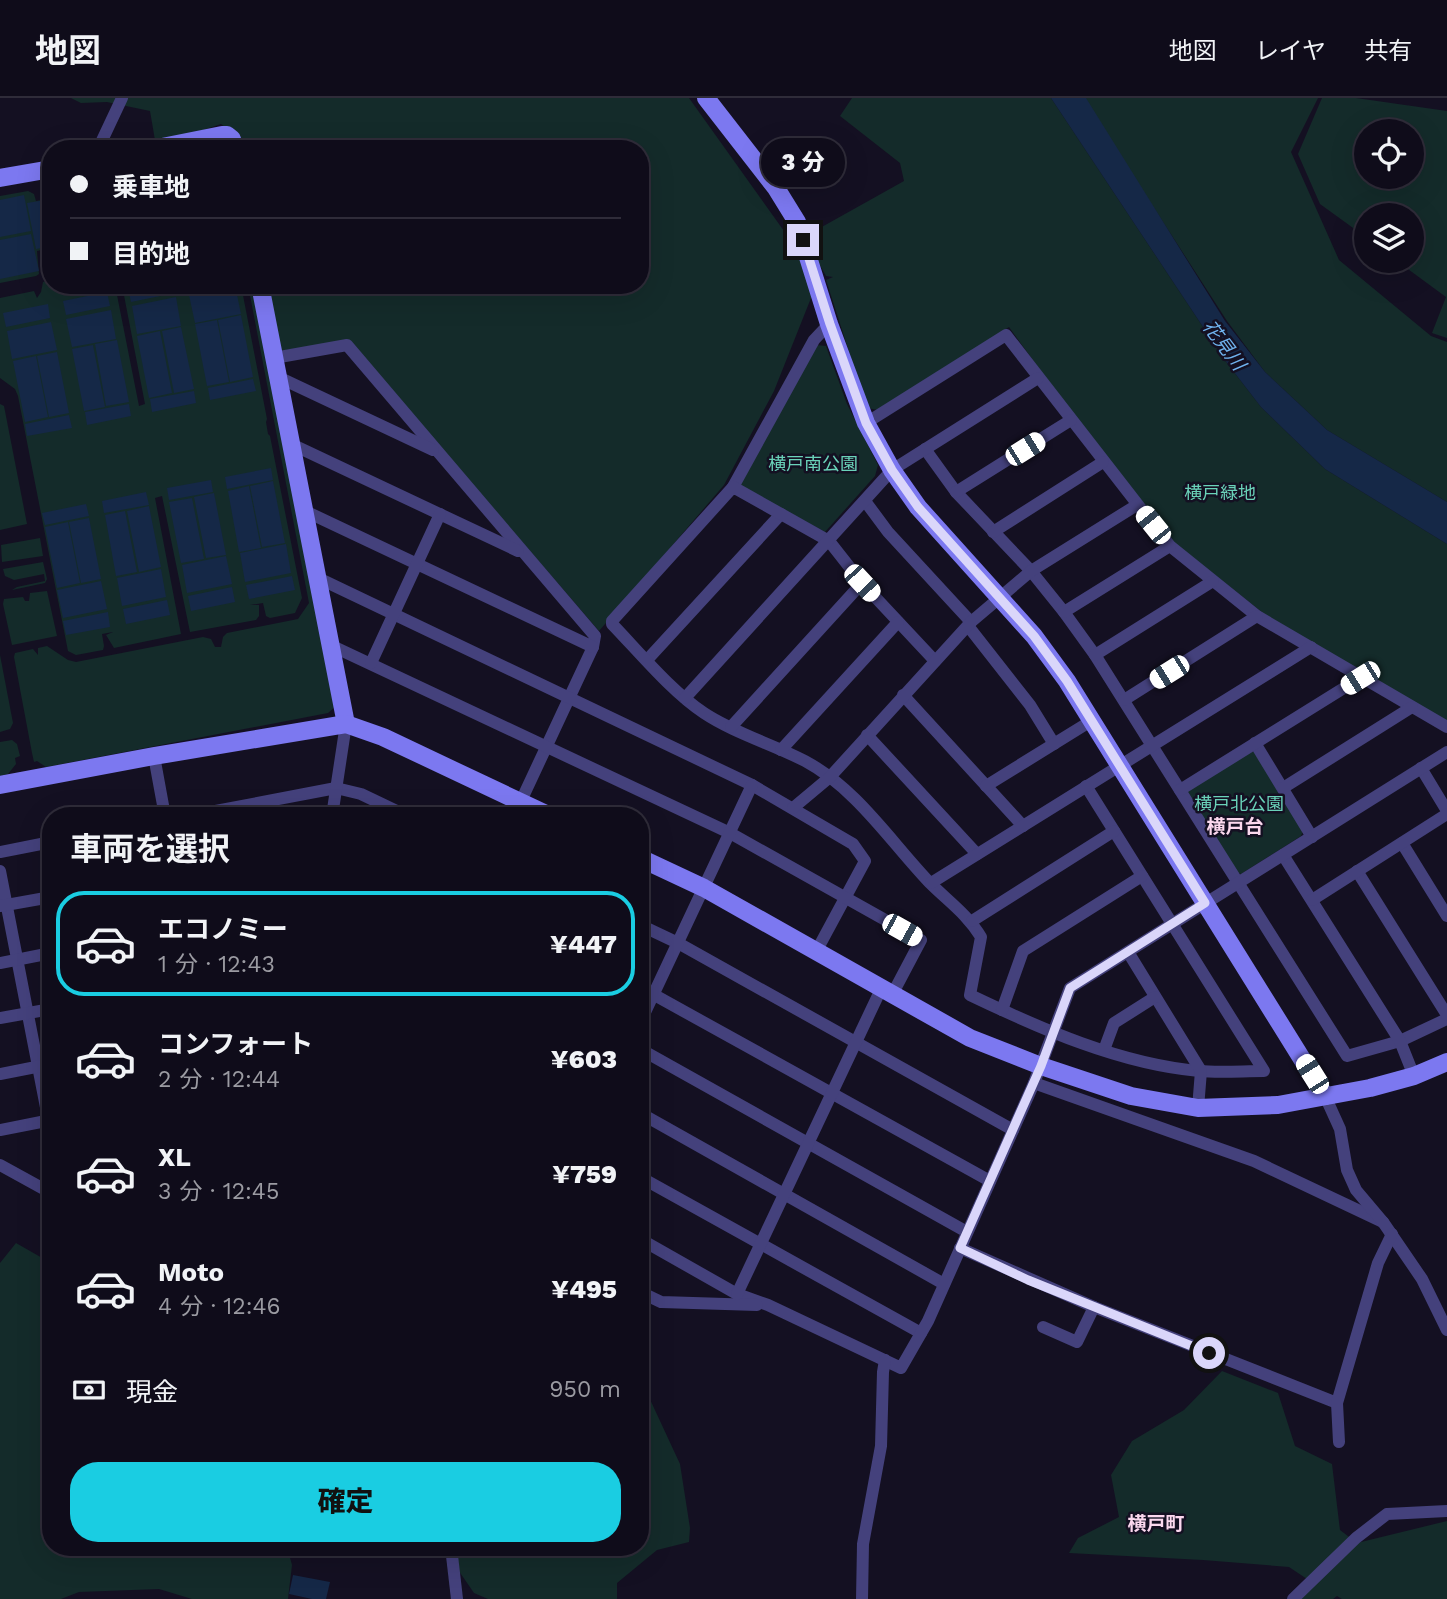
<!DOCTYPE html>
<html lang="ja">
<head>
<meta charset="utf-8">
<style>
  body { margin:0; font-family:"Work Sans","Noto Sans JP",sans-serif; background:#181523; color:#f1f3f6; height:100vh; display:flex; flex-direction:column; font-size:26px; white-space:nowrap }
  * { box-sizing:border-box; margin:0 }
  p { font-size:23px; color:#9b9ba2 }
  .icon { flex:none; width:38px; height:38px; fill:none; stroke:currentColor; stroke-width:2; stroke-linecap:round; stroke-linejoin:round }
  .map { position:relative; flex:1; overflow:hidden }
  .details { position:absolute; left:42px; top:709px; width:607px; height:749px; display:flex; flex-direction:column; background:#0f0c1a; border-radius:28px; box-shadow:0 7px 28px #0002,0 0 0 2px #2f2c39 }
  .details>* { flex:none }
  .guide { position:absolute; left:42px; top:42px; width:607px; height:154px; border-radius:28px; box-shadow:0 7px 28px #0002,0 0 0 2px #2f2c39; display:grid; align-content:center; height:154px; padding:0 28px; background:#0f0c1a }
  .tools { position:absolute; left:1354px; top:21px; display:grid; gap:14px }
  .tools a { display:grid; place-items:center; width:70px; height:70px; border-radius:50%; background:#0f0c1a; box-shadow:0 7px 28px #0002,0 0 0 2px #2f2c39; font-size:35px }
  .end { position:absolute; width:32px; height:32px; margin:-16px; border:9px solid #dad6fa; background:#111; box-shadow:0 0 0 4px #111 }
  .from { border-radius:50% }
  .bubble { position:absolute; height:49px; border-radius:24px; background:#0f0c1a; box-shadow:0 7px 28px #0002,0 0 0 2px #2f2c39; font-size:23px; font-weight:800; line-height:49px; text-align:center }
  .car { position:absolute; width:21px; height:42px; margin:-21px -10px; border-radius:9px; box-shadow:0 0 5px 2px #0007; background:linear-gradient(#fff 24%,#345 0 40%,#fff 0 76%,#345 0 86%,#fff 0) }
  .guide b { display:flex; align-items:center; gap:24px; height:66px; font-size:26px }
  .guide b+b { border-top:2px solid #2f2c39 }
  .guide i { width:18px; height:18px; background:#f1f3f6 }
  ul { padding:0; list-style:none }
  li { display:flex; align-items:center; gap:21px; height:105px; margin:0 14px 10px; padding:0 14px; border:4px solid transparent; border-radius:28px }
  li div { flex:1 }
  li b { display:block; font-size:26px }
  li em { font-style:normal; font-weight:800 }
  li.selected { border-color:#1acde2 }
  li>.icon { width:63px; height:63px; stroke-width:1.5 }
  h2 { padding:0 28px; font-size:32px; line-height:84px }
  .pay { display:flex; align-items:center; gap:18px; height:77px; padding:0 28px; font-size:26px }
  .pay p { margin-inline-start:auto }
  .button { display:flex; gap:14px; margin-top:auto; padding:14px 28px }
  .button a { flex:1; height:80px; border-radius:28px; background:#1acde2; color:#111; font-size:28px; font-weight:800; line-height:80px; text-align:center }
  header { display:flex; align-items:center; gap:42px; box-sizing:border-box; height:98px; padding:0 35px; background:#0f0c1a; border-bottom:2px solid #2f2c39 }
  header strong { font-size:33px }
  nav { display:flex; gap:38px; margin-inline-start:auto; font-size:24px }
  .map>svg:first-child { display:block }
  .green { fill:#142b2a; fill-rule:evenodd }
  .water { fill:#152847 }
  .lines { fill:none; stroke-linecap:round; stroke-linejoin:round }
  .street { stroke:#44417c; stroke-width:12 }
  .secondary { stroke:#7c78f0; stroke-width:18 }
  .route { stroke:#dad6fa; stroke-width:9 }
  .labels { text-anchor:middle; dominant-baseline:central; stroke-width:5; stroke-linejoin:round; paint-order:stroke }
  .park-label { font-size:18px; fill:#6ad2b9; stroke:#141022 }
  .water-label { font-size:19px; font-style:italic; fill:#70b3ef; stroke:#141022 }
  .neighbourhood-label { font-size:19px; font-weight:bold; fill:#fbd8ee; stroke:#141022 }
</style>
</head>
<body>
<header>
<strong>地図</strong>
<nav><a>地図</a><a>レイヤ</a><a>共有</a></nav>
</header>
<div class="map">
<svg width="1447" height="1501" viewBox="0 0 1447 1501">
  <rect width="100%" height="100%" fill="#141022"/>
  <!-- green -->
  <g class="green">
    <polygon points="71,0 689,0 799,154 813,195 774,293 724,387 599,533 348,242 280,253 265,187 640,187 640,51 238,51 236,37 221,26 156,48 150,13 107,4 81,5"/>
    <polygon points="852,0 1051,0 1227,265 1261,309 1325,371 1447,446 1447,626 1263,515 1172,443 1104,360 1009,229 878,312 867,310 826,182 833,179 826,178 816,160 811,135 904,83 900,65 840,18"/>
    <polygon points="1083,0 1318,0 1291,54 1339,162 1431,238 1447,244 1447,404 1327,332 1265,274 1227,223"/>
    <path d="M1322,0H1356L1447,13V240L1432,235L1446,199L1397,163H1412V117H1367V140L1320,106L1298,56ZM1367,33H1412V79H1367Z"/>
    <polygon points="51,87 51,150 37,153 39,176 36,178 0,185 0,98 28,93 34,96 36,103 41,102 41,91"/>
    <polygon points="51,182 51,187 115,187 139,308 145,306 122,187 241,187 267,321 266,324 268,336 270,338 302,500 295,515 270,520 266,518 263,505 250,507 259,507 259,518 256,522 190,534 162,398 155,400 181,536 114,550 106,537 113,534 102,536 104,548 103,552 76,557 68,553 18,298 15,291 0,280 0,200 34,193 37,200 41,194 43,184"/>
    <polygon points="248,187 253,187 336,608 328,615 46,669 37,663 34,664 32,655 14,559 15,555 33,551 38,557 38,550 47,548 68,562 76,564 203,539 211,541 215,549 221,549 223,539 227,535 298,521 309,505"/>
    <polygon points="816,247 826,248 847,306 878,367 875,378 825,434 738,387"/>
    <polygon points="0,306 4,308 27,426 0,432"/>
    <polygon points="40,440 43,458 2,464 1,447"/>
    <polygon points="43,464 47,481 45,485 12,492 17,489 45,483 44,476 14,482 5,478 3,471"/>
    <polygon points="47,493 57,538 12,547 3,506 4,501 23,499 25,503 29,503 30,495"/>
    <polygon points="0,557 13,625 10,631 0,634"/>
    <polygon points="12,642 17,646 20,658 15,660 16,666 8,676 0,678 0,644"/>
    <polygon points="1247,654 1254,654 1303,733 1301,738 1241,776 1236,774 1186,697 1188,690"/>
    <polygon points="16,1145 51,1165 51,1449 287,1449 292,1467 288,1501 192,1501 159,1491 79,1494 61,1501 0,1501 0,1165"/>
    <polygon points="1222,1273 1278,1295 1295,1348 1332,1366 1340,1432 1357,1445 1447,1423 1447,1501 1342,1501 1337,1498 1333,1501 1296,1501 1310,1483 1289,1469 1203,1462 1069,1455 1078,1440 1119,1419 1111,1377 1132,1343 1184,1312"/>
    <polygon points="641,1282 680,1366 690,1430 689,1444 657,1452 617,1485 617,1501 488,1501 474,1495 452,1463 455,1449 640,1449"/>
  </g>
  <!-- water -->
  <g class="water">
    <polygon points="1051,0 1086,0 1225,223 1265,274 1327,332 1447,404 1447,446 1325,371 1261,309 1227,265"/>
    <polygon points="24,97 31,133 0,139 0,102"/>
    <polygon points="51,101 51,148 36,151 27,105"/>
    <polygon points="31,136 39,173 0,181 0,142"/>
    <polygon points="144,187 173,187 175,195 131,204 128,190"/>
    <polygon points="235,187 241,216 195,225 189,197"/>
    <polygon points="107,194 110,208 66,217 63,203"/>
    <polygon points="176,199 181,228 137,236 132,208"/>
    <polygon points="48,206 50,220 6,229 3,215"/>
    <polygon points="111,212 116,241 72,249 66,221"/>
    <polygon points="241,217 253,279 230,284 218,222"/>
    <polygon points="217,222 229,284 207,288 195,226"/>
    <polygon points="51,224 57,252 12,261 7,233"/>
    <polygon points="181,229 194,291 174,295 162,233"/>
    <polygon points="160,233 172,295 149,300 137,238"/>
    <polygon points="117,242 129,304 106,308 95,246"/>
    <polygon points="93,247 105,309 84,313 72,251"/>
    <polygon points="57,254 69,315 49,319 37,258"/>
    <polygon points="36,258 48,319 25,324 13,263"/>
    <polygon points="253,281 256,293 210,302 208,290"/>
    <polygon points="194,293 196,305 152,314 150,301"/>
    <polygon points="129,306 131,318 87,327 85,314"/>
    <polygon points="69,317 72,330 27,338 25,326"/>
    <polygon points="271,370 273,382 227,391 225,379"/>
    <polygon points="211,382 213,394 169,402 167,390"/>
    <polygon points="273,383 285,445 262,449 250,388"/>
    <polygon points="249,388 261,450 239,454 228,393"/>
    <polygon points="146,394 149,407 104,415 102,403"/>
    <polygon points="214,395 226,457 206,460 194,399"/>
    <polygon points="192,400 204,461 181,465 169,404"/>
    <polygon points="86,406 89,418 45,427 42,415"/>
    <polygon points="149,408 161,469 139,474 127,413"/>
    <polygon points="125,413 137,474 116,478 105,417"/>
    <polygon points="89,420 101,481 81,485 69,424"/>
    <polygon points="68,424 80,485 57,490 45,429"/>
    <polygon points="286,446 291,475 245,484 240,455"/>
    <polygon points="226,458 232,486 187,495 182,467"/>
    <polygon points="161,471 166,499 122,508 117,480"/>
    <polygon points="292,478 295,492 249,501 246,487"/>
    <polygon points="101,483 107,511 63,520 57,492"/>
    <polygon points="232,489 235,504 191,513 188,498"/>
    <polygon points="167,502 170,517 126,526 123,511"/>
    <polygon points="108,514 110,529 66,537 63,523"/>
    <polygon points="293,1477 330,1484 326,1501 312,1501 289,1496"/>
  </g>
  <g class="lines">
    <!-- street -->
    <g class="street">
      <polyline points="98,51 122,0"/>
      <polyline points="274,260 347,247 595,538 593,549 514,718"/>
      <polyline points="278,279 433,352"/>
      <polyline points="866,325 1006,237 1170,448 1257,518 1447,629"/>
      <polyline points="291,346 518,453"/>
      <polyline points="925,351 956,394 1031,473 1064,514 1095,557 1347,958 1400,943 1447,921"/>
      <polyline points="733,389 814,242 829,226"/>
      <polyline points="956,394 1071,322"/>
      <polyline points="865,403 888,434 971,524"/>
      <polyline points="305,413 593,549"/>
      <polyline points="993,434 1103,364"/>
      <polyline points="318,480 752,687 853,746 865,763 817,852"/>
      <polyline points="1064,514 1170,448"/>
      <polyline points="968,528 1030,607 1054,646"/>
      <polyline points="330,547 730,735 921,842 893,895"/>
      <polyline points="1095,557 1213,483"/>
      <polyline points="647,562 781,416"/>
      <path d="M935,563L862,485L829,443L733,389L612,523V526C639,554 672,594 704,615C734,635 772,646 805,663C857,691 890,743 930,785C948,803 968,817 981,839L970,897C1041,931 1120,966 1199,973C1220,975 1243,973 1264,973L1086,688"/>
      <polyline points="371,565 440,416"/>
      <polyline points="903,597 1023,728"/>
      <polyline points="685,600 892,372 1038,280"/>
      <polyline points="1124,602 1257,518"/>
      <polyline points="731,629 862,485"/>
      <polyline points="867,637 977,756"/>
      <polyline points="1255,645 1312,739"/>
      <polyline points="781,652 898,524"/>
      <polyline points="154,658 165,718"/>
      <polyline points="1421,670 1447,713"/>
      <polyline points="986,688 1091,623"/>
      <polyline points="1283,690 1412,609"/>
      <polyline points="1180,692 1360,580"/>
      <polyline points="793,710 830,679 971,524 1031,473 1137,407"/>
      <polyline points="189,718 336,690 361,696 407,718"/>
      <polyline points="332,718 346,626"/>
      <polyline points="1402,745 1447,818"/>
      <polyline points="0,754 51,744"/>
      <polyline points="1283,757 1400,943 1414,978"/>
      <polyline points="0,773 51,1035"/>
      <polyline points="1357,773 1447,917"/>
      <polyline points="931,785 1311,549"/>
      <polyline points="1312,802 1447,716"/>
      <polyline points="0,808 51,799"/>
      <polyline points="972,823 1114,733"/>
      <polyline points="640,827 678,845 1013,1032"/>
      <polyline points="1128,854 1201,973 1198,1010"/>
      <polyline points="0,865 51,855"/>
      <polyline points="640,889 990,1083"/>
      <polyline points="1002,912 1023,853 1142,778"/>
      <polyline points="0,920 51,911"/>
      <polyline points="640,925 752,687"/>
      <polyline points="640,951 967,1134"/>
      <polyline points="1104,952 1114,925 1155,899"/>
      <polyline points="0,976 51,966"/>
      <polyline points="1034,985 1254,1063 1383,1124"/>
      <polyline points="1325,998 1340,1031 1347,1072 1356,1092 1383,1124 1422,1181 1447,1232"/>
      <polyline points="640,1015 944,1186"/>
      <polyline points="0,1032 51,1022"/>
      <polyline points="0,1067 51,1095"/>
      <polyline points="640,1079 921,1235"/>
      <polyline points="640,1141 737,1196 768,1207 901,1270 928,1223 1034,985 1070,890 1447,654"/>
      <polyline points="960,1150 1094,1209 1337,1305"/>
      <polyline points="640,1194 661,1204 757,1207"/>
      <polyline points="737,1196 882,889"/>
      <polyline points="1043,1229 1077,1244 1094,1209"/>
      <polyline points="1339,1344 1337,1305 1378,1165 1392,1136"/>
      <polyline points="451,1449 457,1501"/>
      <polyline points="862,1501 863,1446 881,1348 883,1274 885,1262"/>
      <polyline points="1293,1501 1356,1440 1387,1416 1447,1413"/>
    </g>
    <!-- secondary -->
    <g class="secondary">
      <polyline points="706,0 776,90 797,124 829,226 866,325 892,372 918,409 1034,538 1067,583 1325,998"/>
      <polyline points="152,51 222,37 227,37 232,41 234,51"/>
      <polyline points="0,80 51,71"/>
      <polyline points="260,187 346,626"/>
      <polyline points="0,687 154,658 346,626 383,639 550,718"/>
      <polyline points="640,760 704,790 970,940 1041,968 1131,998 1198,1010 1278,1007 1370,990 1414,978 1447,964"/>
    </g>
  </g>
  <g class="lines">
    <!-- route -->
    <polyline class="route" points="803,142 830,226 866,325 892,372 918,409 1034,538 1067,583 1205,805 1070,890 1041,968 960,1150 1028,1182 1209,1255"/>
  </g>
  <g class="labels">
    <!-- park labels -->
    <g class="park-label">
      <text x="813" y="365">横戸南公園</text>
      <text x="1220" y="394">横戸緑地</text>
      <text x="1239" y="705">横戸北公園</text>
    </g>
    <!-- water labels -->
    <g class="water-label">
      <text transform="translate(1224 247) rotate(53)">花見川</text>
    </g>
    <!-- neighbourhood labels -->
    <g class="neighbourhood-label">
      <text x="1235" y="728">横戸台</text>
      <text x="1156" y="1425">横戸町</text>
    </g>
  </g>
</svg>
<div class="tools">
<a><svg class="icon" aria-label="locate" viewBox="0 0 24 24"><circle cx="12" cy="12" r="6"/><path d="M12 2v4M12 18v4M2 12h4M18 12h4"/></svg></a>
<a><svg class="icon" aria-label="layers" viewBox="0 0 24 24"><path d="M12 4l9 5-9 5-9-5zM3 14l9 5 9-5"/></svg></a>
</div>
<i class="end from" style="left:1209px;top:1255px"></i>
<i class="end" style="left:803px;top:142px"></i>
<div class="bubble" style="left:761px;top:40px;width:84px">3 分</div>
<i class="car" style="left:1025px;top:351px;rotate:58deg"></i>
<i class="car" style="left:1153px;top:427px;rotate:321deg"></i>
<i class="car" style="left:862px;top:485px;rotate:137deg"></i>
<i class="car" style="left:1169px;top:574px;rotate:238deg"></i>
<i class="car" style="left:1360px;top:580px;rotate:238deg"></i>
<i class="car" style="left:902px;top:832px;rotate:119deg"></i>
<i class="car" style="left:1312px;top:976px;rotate:328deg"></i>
<div class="guide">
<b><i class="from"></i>乗車地</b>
<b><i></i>目的地</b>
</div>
<section class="details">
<h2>車両を選択</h2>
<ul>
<li class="selected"><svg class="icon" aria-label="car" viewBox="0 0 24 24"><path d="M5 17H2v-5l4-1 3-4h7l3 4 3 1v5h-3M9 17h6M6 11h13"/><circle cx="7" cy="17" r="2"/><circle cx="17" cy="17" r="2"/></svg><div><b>エコノミー</b><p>1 分 · 12:43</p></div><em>¥447</em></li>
<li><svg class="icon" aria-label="car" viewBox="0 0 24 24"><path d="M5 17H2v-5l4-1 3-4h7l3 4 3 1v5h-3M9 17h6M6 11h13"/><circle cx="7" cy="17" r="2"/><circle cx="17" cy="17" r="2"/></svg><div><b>コンフォート</b><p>2 分 · 12:44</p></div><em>¥603</em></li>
<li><svg class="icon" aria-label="car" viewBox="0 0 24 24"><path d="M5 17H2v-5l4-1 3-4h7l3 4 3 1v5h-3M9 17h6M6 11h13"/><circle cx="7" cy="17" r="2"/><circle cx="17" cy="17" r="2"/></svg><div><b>XL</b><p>3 分 · 12:45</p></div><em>¥759</em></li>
<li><svg class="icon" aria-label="car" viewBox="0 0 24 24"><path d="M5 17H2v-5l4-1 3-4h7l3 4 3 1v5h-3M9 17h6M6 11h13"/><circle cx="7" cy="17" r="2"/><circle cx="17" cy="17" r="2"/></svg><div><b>Moto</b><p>4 分 · 12:46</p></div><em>¥495</em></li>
</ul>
<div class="pay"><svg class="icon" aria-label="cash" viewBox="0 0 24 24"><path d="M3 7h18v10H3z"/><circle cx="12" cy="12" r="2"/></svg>現金<p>950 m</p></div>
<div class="button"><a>確定</a></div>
</section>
</div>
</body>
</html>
